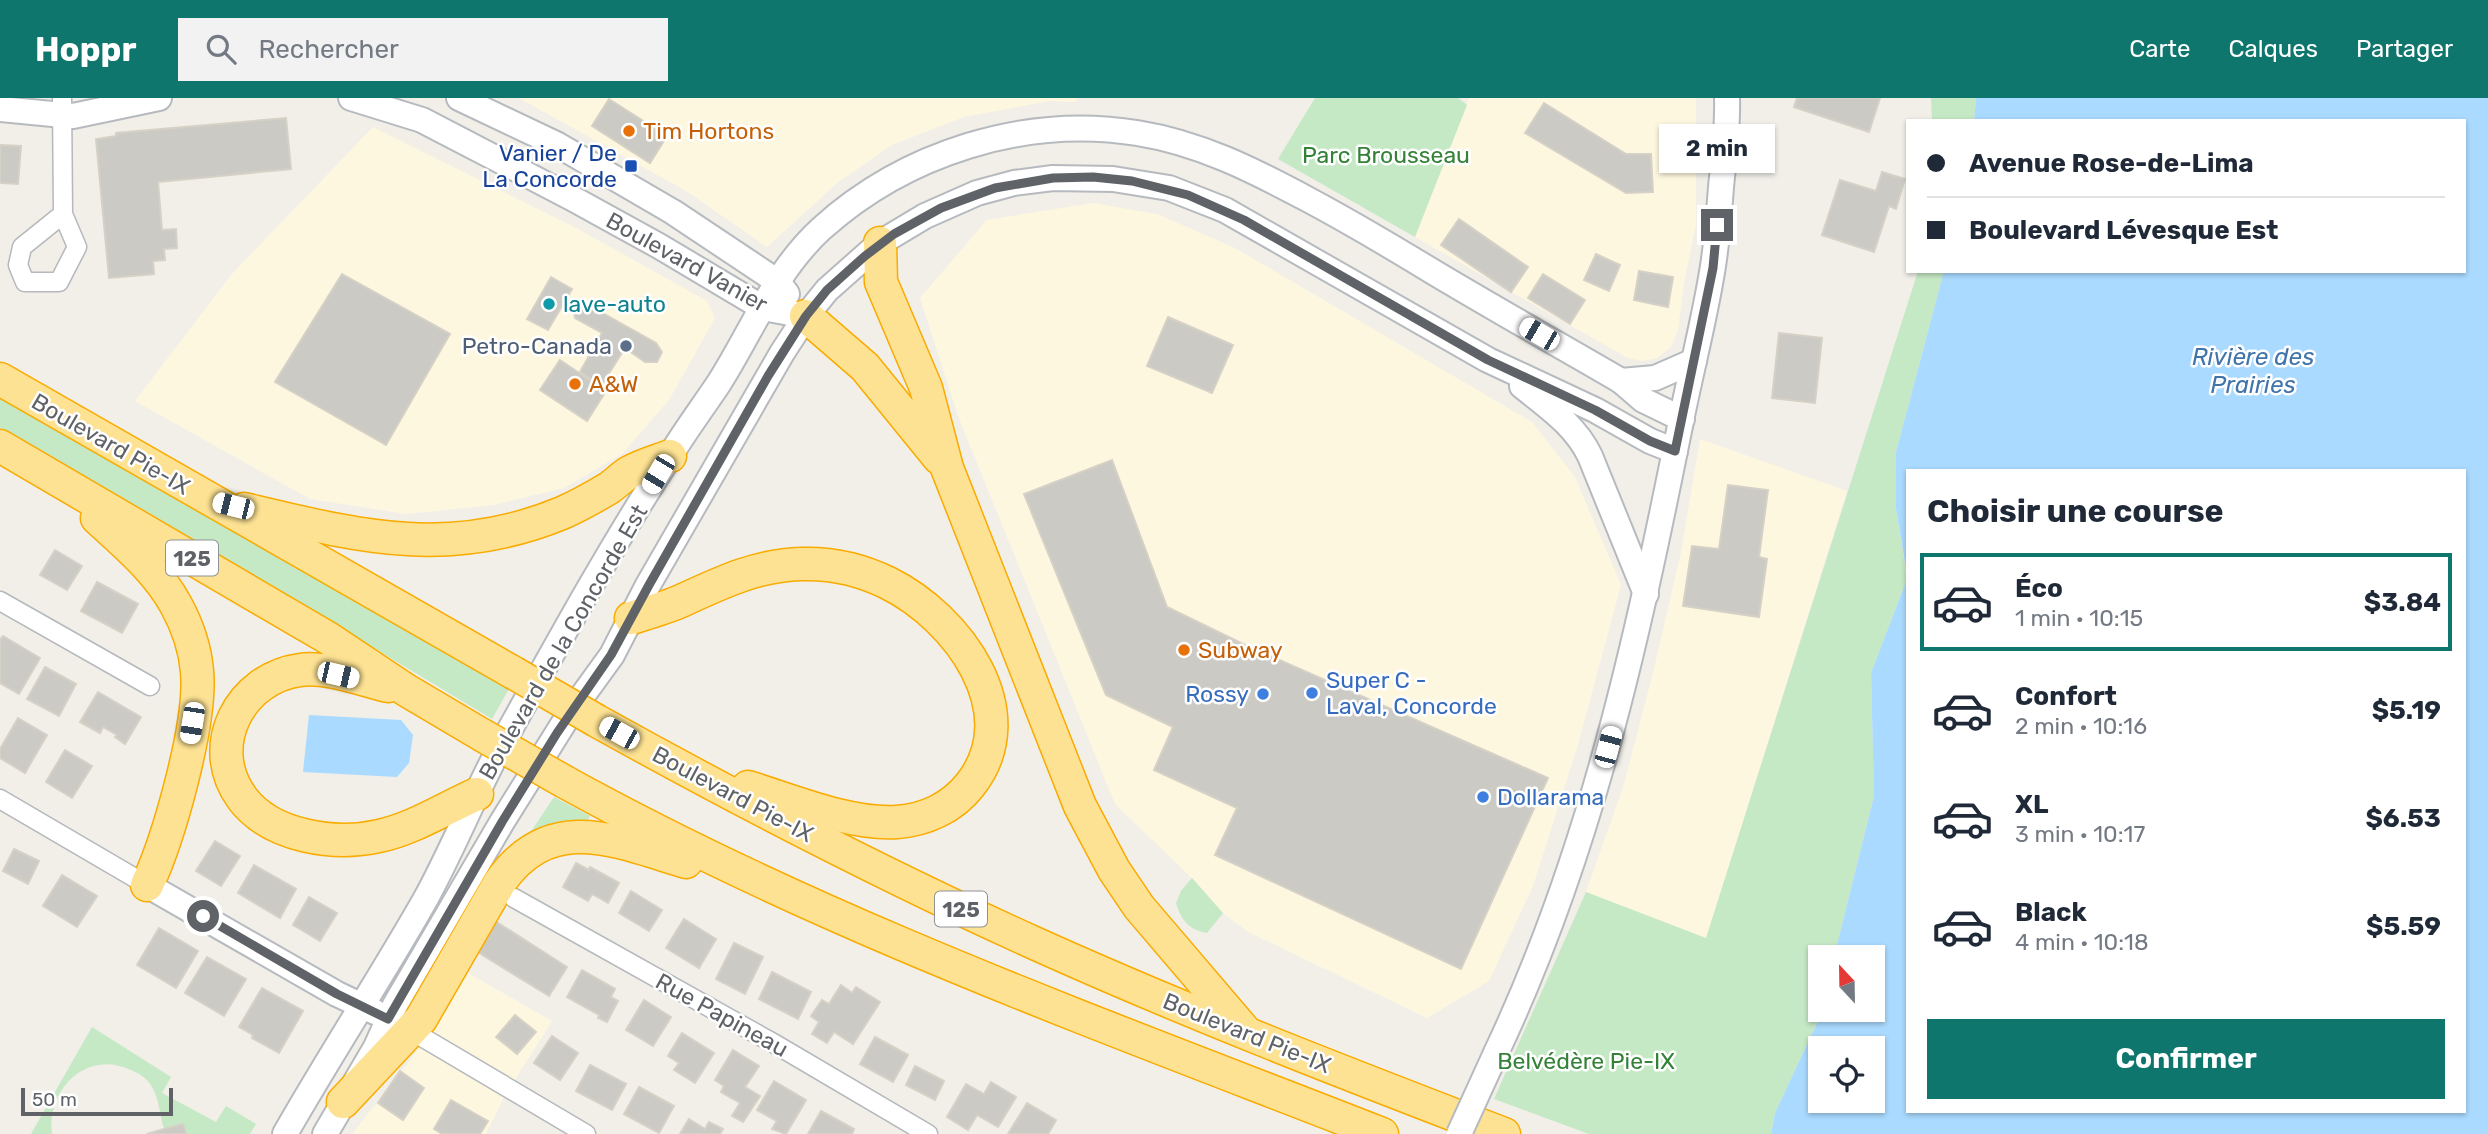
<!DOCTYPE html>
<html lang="fr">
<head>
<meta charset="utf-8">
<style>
  body { margin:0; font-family:Rubik,sans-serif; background:#f2f2f3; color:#1f2937; height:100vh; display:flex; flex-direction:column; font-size:26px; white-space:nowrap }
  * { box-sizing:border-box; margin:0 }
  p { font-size:23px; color:#747a83 }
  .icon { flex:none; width:38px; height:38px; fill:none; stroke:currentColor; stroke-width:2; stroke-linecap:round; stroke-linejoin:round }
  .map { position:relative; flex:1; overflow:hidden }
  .panel { position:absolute; left:1906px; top:371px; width:560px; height:644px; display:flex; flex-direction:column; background:#fff; border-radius:0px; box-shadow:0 2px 5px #0004 }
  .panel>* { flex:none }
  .hud { position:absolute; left:1906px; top:21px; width:560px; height:154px; border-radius:0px; box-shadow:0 2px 5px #0004; display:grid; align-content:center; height:154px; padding:0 21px; background:#fff }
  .needle { width:46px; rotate:338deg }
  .controls { position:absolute; left:1808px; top:847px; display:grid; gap:14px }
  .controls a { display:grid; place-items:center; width:77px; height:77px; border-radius:0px; background:#fff; box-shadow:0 2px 5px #0004; font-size:35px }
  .scale { position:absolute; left:21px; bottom:18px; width:152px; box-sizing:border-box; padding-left:7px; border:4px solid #5f6368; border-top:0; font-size:19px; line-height:24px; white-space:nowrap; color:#5f6368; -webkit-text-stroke:5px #fff; paint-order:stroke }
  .end { position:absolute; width:32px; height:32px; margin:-16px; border:9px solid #5f6368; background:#fff; box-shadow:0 0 0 4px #fff }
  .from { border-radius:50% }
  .bubble { position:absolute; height:49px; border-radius:0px; background:#fff; box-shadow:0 2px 5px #0004; font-size:23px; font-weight:700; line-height:49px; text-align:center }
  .car { position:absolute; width:21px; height:42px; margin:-21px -10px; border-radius:9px; box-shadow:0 0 5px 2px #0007; background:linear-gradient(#fff 24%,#345 0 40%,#fff 0 76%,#345 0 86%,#fff 0) }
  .hud b { display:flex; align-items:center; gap:24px; height:66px; font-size:26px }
  .hud b+b { border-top:2px solid #e0e1e3 }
  .hud i { width:18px; height:18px; background:#1f2937 }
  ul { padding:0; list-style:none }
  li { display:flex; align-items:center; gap:21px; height:98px; margin:0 14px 10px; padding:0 7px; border:4px solid transparent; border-radius:0px }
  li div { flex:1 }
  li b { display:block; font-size:26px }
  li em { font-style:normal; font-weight:700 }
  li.selected { border-color:#0f766e }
  li>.icon { width:63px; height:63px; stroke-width:1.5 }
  h2 { padding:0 21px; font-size:32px; line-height:84px }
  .primary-button { display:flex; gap:14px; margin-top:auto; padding:14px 21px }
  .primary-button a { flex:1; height:80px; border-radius:0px; background:#0f766e; color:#fff; font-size:28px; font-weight:700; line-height:80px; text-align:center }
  header { display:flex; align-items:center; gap:42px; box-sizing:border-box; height:98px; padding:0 35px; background:#0f766e; color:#fff }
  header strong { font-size:33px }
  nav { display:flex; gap:38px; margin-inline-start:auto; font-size:24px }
  .search { width:490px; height:63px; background:#f2f2f3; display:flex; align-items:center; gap:18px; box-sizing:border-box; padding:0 24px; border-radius:0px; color:#747a83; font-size:26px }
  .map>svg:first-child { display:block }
  .commercial { fill:#fef7e0 }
  .green { fill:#c5e8c5 }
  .water { fill:#aadaff; fill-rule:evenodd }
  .building { fill:#cccac5; stroke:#d6d1c6; stroke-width:2 }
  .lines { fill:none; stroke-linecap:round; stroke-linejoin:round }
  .street-casing { stroke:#b5b8bc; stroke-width:21 }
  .secondary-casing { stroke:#b6babf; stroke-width:28 }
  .highway-casing { stroke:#f9ab00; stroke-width:35 }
  .street { stroke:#fff; stroke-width:18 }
  .secondary { stroke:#fff; stroke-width:24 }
  .highway { stroke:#fde293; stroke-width:32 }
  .secondary-bridge-casing { stroke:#b6babf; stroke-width:28; stroke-linecap:butt }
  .highway-bridge-casing { stroke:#f9ab00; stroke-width:35; stroke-linecap:butt }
  .secondary-bridge { stroke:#fff; stroke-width:24 }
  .highway-bridge { stroke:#fde293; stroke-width:32 }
  .route { stroke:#5f6368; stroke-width:9 }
  .food-dot { fill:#e8710a; stroke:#fff; stroke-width:2.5 }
  .transit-dot { fill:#1a4fb4; stroke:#fff; stroke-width:2.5 }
  .culture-dot { fill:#0f9aa8; stroke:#fff; stroke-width:2.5 }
  .service-dot { fill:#5c6f8a; stroke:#fff; stroke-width:2.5 }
  .shop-dot { fill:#3f7fe0; stroke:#fff; stroke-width:2.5 }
  .labels { text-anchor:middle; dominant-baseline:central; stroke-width:5; stroke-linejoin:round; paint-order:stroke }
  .shield { fill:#fff; stroke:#8f9295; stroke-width:2 }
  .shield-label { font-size:21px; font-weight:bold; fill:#5f6368 }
  .food-label { font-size:23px; fill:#c56008; stroke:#fff; text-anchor:start }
  .transit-label { font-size:23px; fill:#164399; stroke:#fff; text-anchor:end }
  .park-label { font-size:23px; fill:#348238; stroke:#fff }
  .street-label { font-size:23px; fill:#5f6368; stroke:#fff }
  .culture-label { font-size:23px; fill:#0d838f; stroke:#fff; text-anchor:start }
  .service-label { font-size:23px; fill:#4e5e75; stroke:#fff; text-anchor:end }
  .shop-label { font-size:23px; fill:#366cbe; stroke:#fff; text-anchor:start }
  .water-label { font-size:24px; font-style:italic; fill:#4174aa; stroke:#fff }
</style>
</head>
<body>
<header>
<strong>Hoppr</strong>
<div class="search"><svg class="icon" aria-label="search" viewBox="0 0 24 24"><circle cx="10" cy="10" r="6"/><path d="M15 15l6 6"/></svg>Rechercher</div>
<nav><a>Carte</a><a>Calques</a><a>Partager</a></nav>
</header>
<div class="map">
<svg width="2488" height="1036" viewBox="0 0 2488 1036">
  <rect width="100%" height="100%" fill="#f1efe8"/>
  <!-- commercial -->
  <g class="commercial">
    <polygon points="519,0 1078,0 1075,4 1049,3 964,19 892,47 837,85 767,149 688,94"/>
    <polygon points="1469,0 1696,0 1696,126 1684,185 1678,232 1671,249 1657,260 1643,263 1628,260 1415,139"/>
    <polygon points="373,29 578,131 707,203 715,220 669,302 622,356 564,390 494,407 406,416 310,401 135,303 231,177"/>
    <polygon points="1093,105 1157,116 1235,150 1532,324 1575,379 1621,487 1577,650 1533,788 1489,883 1427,920 1248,834 1223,815 1192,780 1115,706 958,318 920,200 987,122"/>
    <polygon points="1700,341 1847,393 1706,841 1586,794 1623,689 1653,575 1681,454"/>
    <polygon points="468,875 552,923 504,999 486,1036 352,1036 409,964"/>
  </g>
  <!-- green -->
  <g class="green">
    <polygon points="1315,0 1458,0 1467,7 1415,139 1278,61"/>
    <polygon points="1931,0 1976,0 1974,23 1932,23"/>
    <polygon points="1918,173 1944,173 1896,354 1896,411 1907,481 1871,575 1874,698 1834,859 1820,859 1821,912 1818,923 1775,1015 1771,1036 1589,1036 1494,1001 1586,794 1706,840"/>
    <polygon points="0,298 301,473 510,589 492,621 186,437 0,330"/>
    <polygon points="554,699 590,718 584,729 526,741"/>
    <path d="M1192,780L1223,815L1207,835C1189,832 1181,822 1176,805L1181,793Z"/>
    <path d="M92,929L171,979L162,995L216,1024L226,1008L256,1026L250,1036H186L183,1026L164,1031C160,1018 159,1000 152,989C147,980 140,976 131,972C87,951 46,991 52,1036H31Z"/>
  </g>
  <!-- water -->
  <g class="water">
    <path d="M1976,0H2488V1036H1771L1775,1015L1818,923L1821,912H1872V859H1834L1874,698L1871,575L1907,481L1908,1013H2464V373H1908L1907,477L1896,411V354L1944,173H2464V23H1974ZM1820,950H1872V1003H1820Z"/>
    <polygon points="309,617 401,622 413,637 409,665 397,679 303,674"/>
  </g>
  <!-- building -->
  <g class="building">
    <polygon points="1797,0 1880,0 1869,34 1794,9"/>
    <polygon points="609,1 667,38 650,65 592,28"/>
    <polygon points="1544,5 1626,56 1651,56 1653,94 1626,95 1525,35"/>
    <polygon points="286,20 291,71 158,84 162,132 176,131 177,150 164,151 165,162 153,163 154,176 109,180 96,41 116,38 116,35"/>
    <polygon points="0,47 21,48 18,86 0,85"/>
    <polygon points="1882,74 1905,81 1896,111 1889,108 1874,154 1822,137 1840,82 1876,93"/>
    <polygon points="1459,121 1528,169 1511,194 1441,147"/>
    <polygon points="1596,156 1620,167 1609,193 1584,182"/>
    <polygon points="1639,173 1673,179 1668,209 1634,202"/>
    <polygon points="342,176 450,236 386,347 275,284"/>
    <polygon points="1543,176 1585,202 1570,226 1528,200"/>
    <polygon points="551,179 572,191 548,232 527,221"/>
    <polygon points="583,204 656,245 662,254 657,264 645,264 625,250 601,288 580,274 602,235 575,220 574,215 577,209"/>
    <polygon points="1168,219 1233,247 1212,295 1147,268"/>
    <polygon points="1779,235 1822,240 1815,305 1772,300"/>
    <polygon points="560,262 606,293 587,323 540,292"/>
    <polygon points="1112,362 1167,509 1241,545 1548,680 1461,871 1215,757 1237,710 1154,672 1173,629 1106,597 1024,396"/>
    <polygon points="1728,387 1768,392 1759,459 1767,461 1759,519 1683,508 1692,448 1719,451"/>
    <polygon points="55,452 82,468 67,492 40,477"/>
    <polygon points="97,484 138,506 122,535 81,513"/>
    <polygon points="3,538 40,560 19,596 0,585 0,542"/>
    <polygon points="45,569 76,586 59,618 27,601"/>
    <polygon points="98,594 141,619 125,646 115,639 117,637 103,629 100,635 80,624"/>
    <polygon points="18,620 47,637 25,675 0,660 0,651"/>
    <polygon points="65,652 92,668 72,700 46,684"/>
    <polygon points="215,743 240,758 221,788 196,773"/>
    <polygon points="14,751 39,763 28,786 3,773"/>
    <polygon points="576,765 589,772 590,769 619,785 608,805 592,796 588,803 563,789"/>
    <polygon points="254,767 296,791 280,820 238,795"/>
    <polygon points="62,777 97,798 77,829 43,808"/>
    <polygon points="631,793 662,812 649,833 619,815"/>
    <polygon points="309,799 337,815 320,843 293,827"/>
    <polygon points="684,821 716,841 699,870 666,850"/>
    <polygon points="495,823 567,869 549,898 476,853"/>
    <polygon points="159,830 198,853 176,890 137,867"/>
    <polygon points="734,845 763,859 745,896 716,881"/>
    <polygon points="207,859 246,881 224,918 185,895"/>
    <polygon points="582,872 615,891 611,899 618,903 607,924 598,920 599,917 567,899"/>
    <polygon points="772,874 811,894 798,921 759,901"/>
    <polygon points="841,887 852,895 856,889 880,904 853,946 834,934 827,945 812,936 819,924 811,918 822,902 829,906"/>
    <polygon points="262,890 303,913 279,955 252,940 253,937 239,929"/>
    <polygon points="644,902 671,919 653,948 626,932"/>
    <polygon points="515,917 536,934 517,956 496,939"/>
    <polygon points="682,935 714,955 695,985 674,972 679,965 668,958"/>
    <polygon points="552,938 578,955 560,982 534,965"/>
    <polygon points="875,939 908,957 893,984 860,966"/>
    <polygon points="733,952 759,968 745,989 760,998 743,1024 732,1018 740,1005 721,994 724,988 715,982"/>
    <polygon points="590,967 626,986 612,1012 576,993"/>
    <polygon points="915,968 944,983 935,1002 906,987"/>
    <polygon points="400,973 424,990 403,1022 378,1005"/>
    <polygon points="774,983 806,1002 786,1036 772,1031 777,1023 757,1012"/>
    <polygon points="991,984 1016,999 998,1029 977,1017 968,1032 947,1019 966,986 984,996"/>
    <polygon points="639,989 674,1008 659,1035 624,1016"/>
    <polygon points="451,1002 488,1023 480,1036 442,1036 434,1031"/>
    <polygon points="1027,1005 1056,1022 1048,1036 1008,1036"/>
    <polygon points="821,1013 854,1031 852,1036 808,1036"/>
    <polygon points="689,1021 705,1031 709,1024 723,1031 720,1036 680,1036"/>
    <polygon points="183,1026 186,1036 147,1036 164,1031"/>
  </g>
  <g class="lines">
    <defs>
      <g id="street">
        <polyline points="62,0 63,116 77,149 59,184 25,184 18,167 22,149 63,116"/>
        <polyline points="0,503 150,588"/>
        <polyline points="0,701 147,787"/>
        <polyline points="514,800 775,946 928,1036"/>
        <polyline points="405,929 586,1036"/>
      </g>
      <g id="secondary">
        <polyline points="351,0 422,22 570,99 659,148 763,210 806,218"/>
        <polyline points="459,0 558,47 673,114 778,184 787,196"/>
        <polyline points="0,11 73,18 159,0"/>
        <polyline points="1621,283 1655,280 1694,263"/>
        <path d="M1522,288C1548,309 1575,327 1590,358L1646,496"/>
        <polyline points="147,787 337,896 375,914"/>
        <path d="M1496,955C1592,752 1637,542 1681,323C1691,272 1705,220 1713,168C1717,142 1719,116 1721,89C1724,59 1728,30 1727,0"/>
        <path d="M285,1036C330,957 380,881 425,802C452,753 472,702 498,653C553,554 608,453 670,358C685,333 703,309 719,285C752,233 775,173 821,131C905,55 1025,17 1137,35C1200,45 1253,72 1309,102C1352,125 1394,150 1435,175C1497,212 1559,247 1621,283L1643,302L1682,321"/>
        <polyline points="325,1036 376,949 395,907 502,724 570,615 612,557 648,487 782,255 806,218 827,192 880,145 925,118 977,95 1014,85 1053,80 1113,81 1169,90 1225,112 1488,262 1595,312 1650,343 1675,353"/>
      </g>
      <g id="highway">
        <polyline points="880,145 881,184 926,290 947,370 1080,708 1114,772 1139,809 1244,932"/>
        <polyline points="806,218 865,269 939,360"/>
        <polyline points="0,281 514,575"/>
        <polyline points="0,348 328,540 406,592 482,637"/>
        <path d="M244,411C358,438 448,462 562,415C578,408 594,399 609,390C616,385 623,378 630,374C642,367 657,363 670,358"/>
        <path d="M97,420C125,446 157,472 176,507C187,527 195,550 197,573C202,624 169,740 147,787"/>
        <path d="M631,520C647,515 665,510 681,503C720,485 757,467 801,466C831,465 862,472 888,485C957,519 1028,614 970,687C952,710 925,722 897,724C850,727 793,703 748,689"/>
        <path d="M388,588C363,582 325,568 300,572C240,580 204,648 242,700C271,739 335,748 379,738C413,731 445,710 477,696"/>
        <path d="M597,623C739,702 884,777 1032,844C1187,914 1345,975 1504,1036"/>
        <path d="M565,684C826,828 1106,928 1382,1036"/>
        <path d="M343,1004L421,921L500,784C551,712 617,743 686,764"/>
      </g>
    </defs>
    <!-- street casing -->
    <use href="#street" class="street-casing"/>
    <!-- secondary casing -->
    <use href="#secondary" class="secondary-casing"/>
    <!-- highway casing -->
    <use href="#highway" class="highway-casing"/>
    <!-- street -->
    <use href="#street" class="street"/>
    <!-- secondary -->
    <use href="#secondary" class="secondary"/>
    <!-- highway -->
    <use href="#highway" class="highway"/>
    <defs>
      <polyline id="secondary-bridge" points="1459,1036 1496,955"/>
      <g id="highway-bridge">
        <polyline points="514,575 597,623"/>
        <polyline points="482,637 565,684"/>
      </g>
    </defs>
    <!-- secondary-bridge casing -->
    <use href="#secondary-bridge" class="secondary-bridge-casing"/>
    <!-- highway-bridge casing -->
    <use href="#highway-bridge" class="highway-bridge-casing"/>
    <!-- secondary-bridge -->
    <use href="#secondary-bridge" class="secondary-bridge"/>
    <!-- highway-bridge -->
    <use href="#highway-bridge" class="highway-bridge"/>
  </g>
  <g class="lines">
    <!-- route -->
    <polyline class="route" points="203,818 337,896 388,921 502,724 557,635 611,557 649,487 768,278 806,218 827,192 865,158 894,136 941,110 995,90 1053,80 1093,79 1132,83 1188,97 1244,122 1488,262 1595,312 1650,343 1675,353 1713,170 1717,127"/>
  </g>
  <!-- markers -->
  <g class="food-dot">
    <circle cx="629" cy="33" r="7"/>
    <circle cx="575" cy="286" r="7"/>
    <circle cx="1184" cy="552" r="7"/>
  </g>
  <rect class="transit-dot" x="624" y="61" width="14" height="14" rx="3.5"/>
  <circle class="culture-dot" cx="549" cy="206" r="7"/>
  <circle class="service-dot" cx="626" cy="248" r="7"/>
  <g class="shop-dot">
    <circle cx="1312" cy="595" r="7"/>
    <circle cx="1263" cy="596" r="7"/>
    <circle cx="1483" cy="699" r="7"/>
  </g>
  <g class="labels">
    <!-- shield labels -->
    <g class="shield">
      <rect x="166" y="442.5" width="52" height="35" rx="5"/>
      <rect x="935" y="793.5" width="52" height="35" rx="5"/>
    </g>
    <g class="shield-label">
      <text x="192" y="460">125</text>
      <text x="961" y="811">125</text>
    </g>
    <!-- food labels -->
    <g class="food-label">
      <text x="643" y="33">Tim Hortons</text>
      <text x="589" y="286">A&amp;W</text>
      <text x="1198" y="552">Subway</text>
    </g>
    <!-- transit labels -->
    <g class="transit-label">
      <text x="617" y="55">Vanier / De<tspan x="617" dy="26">La Concorde</tspan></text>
    </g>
    <!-- park labels -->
    <g class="park-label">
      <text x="1386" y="57">Parc Brousseau</text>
      <text x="1586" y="963">Belvédère Pie-IX</text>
    </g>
    <!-- street labels -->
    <g class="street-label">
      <text transform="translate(687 164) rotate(29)">Boulevard Vanier</text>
      <text transform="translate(111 346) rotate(30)">Boulevard Pie-IX</text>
      <text transform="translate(563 544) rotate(-60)">Boulevard de la Concorde Est</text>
      <text transform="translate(733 696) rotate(28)">Boulevard Pie-IX</text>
      <text transform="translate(722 917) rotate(29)">Rue Papineau</text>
      <text transform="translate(1247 935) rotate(22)">Boulevard Pie-IX</text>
    </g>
    <!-- culture labels -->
    <g class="culture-label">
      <text x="563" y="206">lave-auto</text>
    </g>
    <!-- service labels -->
    <g class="service-label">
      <text x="612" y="248">Petro-Canada</text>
    </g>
    <!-- shop labels -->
    <g class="shop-label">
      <text x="1326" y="582">Super C -<tspan x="1326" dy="26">Laval, Concorde</tspan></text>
      <text x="1249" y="596" text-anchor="end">Rossy</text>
      <text x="1497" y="699">Dollarama</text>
    </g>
    <!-- water labels -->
    <g class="water-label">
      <text x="2253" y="259">Rivière des<tspan x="2253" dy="28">Prairies</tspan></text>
    </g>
  </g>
</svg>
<div class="controls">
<a><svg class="needle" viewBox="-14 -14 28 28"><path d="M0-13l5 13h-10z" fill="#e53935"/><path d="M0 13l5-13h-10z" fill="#747a83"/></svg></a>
<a><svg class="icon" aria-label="locate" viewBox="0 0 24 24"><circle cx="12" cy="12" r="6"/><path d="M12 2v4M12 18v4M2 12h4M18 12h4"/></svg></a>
</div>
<div class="scale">50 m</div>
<i class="end from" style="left:203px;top:818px"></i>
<i class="end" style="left:1717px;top:127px"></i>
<div class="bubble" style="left:1659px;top:26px;width:116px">2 min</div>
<i class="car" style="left:1539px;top:236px;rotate:300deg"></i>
<i class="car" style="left:658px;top:376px;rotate:211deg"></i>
<i class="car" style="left:233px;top:408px;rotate:284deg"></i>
<i class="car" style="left:338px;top:577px;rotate:103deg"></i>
<i class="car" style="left:192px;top:625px;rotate:189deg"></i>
<i class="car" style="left:619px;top:635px;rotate:299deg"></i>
<i class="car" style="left:1608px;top:649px;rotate:15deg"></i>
<div class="hud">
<b><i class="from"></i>Avenue Rose-de-Lima</b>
<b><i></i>Boulevard Lévesque Est</b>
</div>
<section class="panel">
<h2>Choisir une course</h2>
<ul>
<li class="selected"><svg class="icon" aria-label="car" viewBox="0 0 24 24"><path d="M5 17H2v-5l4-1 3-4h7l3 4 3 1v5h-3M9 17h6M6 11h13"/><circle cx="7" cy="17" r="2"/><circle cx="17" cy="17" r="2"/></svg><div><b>Éco</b><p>1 min · 10:15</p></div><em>$3.84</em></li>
<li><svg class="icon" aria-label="car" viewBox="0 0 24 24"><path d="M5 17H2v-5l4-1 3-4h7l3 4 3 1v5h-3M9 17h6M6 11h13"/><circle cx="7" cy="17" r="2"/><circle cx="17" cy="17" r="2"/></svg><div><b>Confort</b><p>2 min · 10:16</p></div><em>$5.19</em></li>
<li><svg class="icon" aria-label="car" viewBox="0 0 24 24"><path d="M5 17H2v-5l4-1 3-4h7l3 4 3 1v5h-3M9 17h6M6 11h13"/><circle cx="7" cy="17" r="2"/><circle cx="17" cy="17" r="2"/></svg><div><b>XL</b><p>3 min · 10:17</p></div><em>$6.53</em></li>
<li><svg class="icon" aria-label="car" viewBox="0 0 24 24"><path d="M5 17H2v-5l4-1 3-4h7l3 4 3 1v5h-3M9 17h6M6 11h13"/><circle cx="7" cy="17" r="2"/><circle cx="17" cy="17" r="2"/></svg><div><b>Black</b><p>4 min · 10:18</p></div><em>$5.59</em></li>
</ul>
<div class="primary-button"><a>Confirmer</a></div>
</section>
</div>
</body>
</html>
